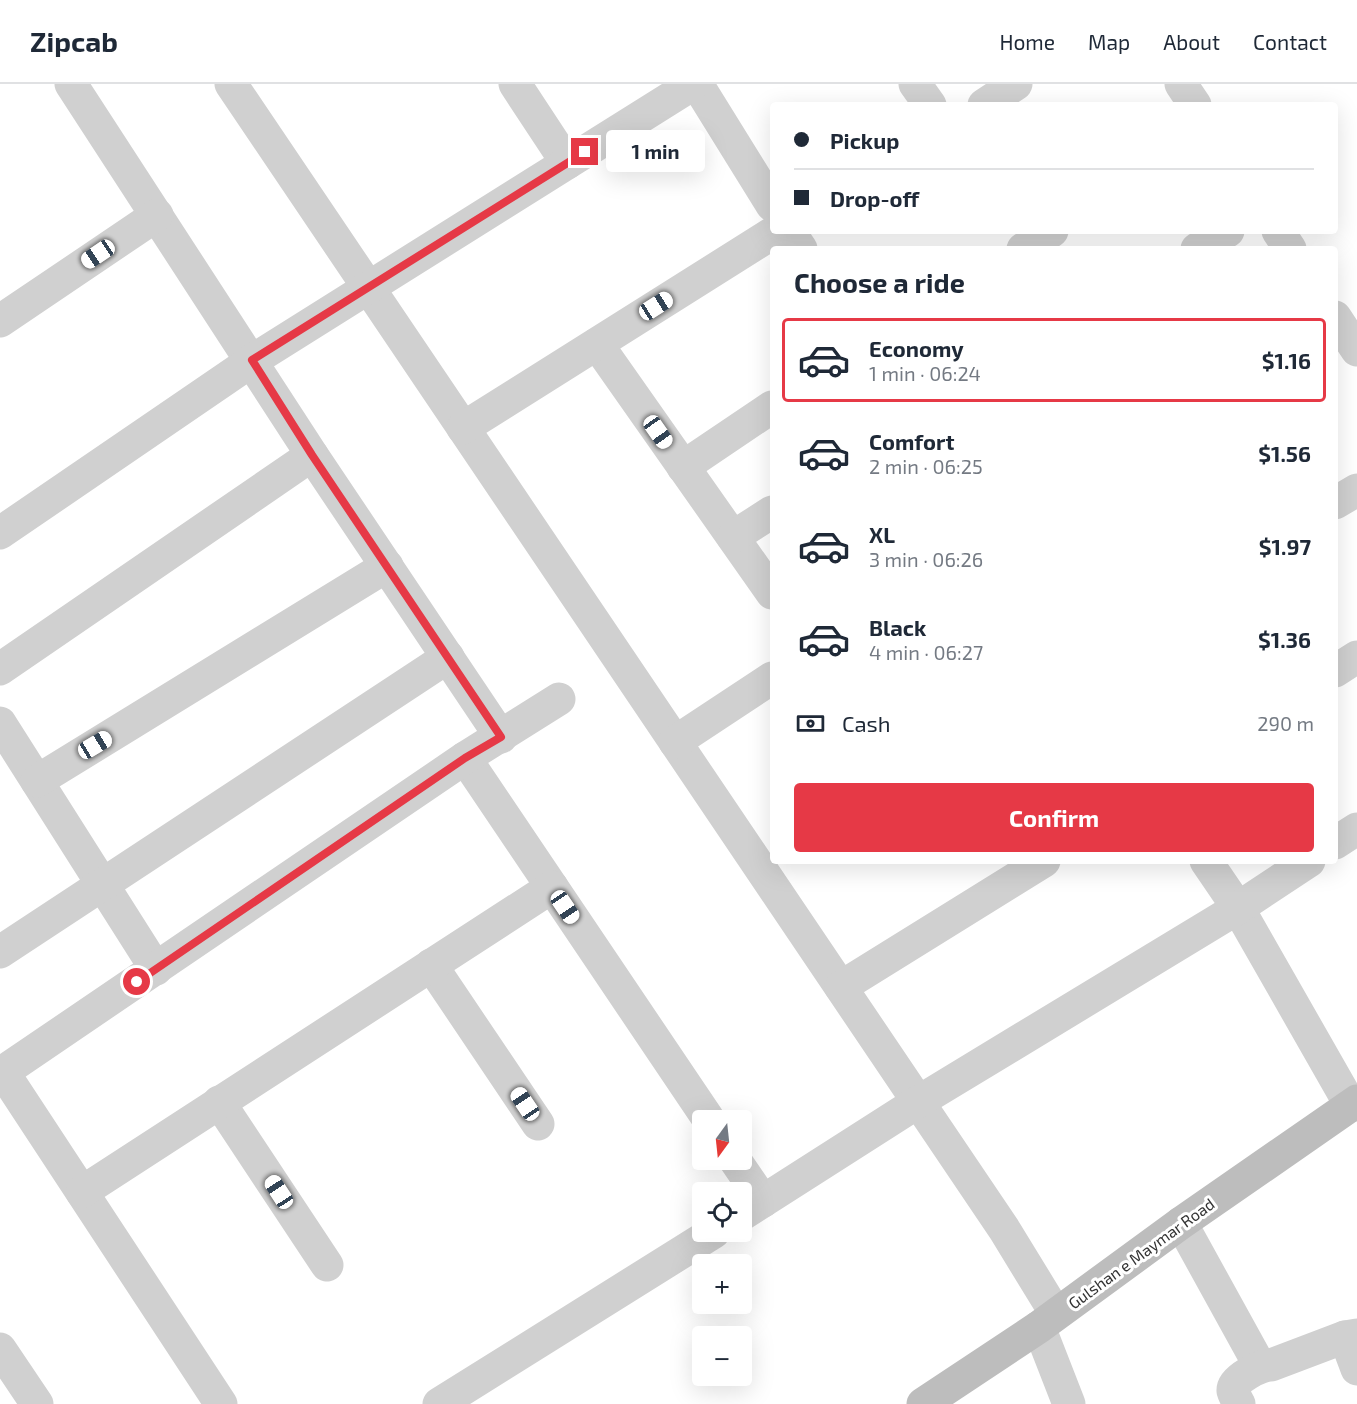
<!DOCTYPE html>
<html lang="en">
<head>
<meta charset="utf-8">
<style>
  body { margin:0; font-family:"Exo 2",sans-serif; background:#f6f6f7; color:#1f2937; height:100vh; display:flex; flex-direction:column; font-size:22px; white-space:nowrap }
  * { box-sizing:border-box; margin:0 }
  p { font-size:20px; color:#747a83 }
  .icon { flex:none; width:33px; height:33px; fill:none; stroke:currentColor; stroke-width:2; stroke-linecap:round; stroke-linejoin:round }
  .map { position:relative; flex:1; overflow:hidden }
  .details { position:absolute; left:770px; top:162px; width:568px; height:618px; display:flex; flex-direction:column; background:#fff; border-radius:6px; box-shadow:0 6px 24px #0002 }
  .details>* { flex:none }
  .banner { position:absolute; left:770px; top:18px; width:568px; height:132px; border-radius:6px; box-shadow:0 6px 24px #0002; display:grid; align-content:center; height:132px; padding:0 24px; background:#fff }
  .needle { width:39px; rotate:195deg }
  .fabs { position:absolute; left:692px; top:1026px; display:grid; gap:12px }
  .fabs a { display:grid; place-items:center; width:60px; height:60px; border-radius:6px; background:#fff; box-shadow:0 6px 24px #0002; font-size:30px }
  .end { position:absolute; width:27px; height:27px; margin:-14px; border:8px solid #e63946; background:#fff; box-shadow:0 0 0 3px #fff }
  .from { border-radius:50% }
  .bubble { position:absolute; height:42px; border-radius:6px; background:#fff; box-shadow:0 6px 24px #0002; font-size:20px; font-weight:700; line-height:42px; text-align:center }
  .car { position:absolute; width:18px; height:36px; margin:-18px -9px; border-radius:8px; box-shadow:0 0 4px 2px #0007; background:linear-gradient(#fff 24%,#345 0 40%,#fff 0 76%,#345 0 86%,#fff 0) }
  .banner b { display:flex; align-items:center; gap:21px; height:57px; font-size:22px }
  .banner b+b { border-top:2px solid #e0e1e3 }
  .banner i { width:15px; height:15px; background:#1f2937 }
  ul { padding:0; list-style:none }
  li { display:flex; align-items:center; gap:18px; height:84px; margin:0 12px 9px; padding:0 12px; border:3px solid transparent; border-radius:6px }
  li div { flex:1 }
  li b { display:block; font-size:22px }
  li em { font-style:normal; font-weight:700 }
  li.on { border-color:#e63946 }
  li>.icon { width:54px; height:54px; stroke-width:1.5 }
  h2 { padding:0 24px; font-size:27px; line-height:72px }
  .pay { display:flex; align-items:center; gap:15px; height:66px; padding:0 24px; font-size:22px }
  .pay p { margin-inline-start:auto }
  .action { display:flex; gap:12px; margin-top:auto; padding:12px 24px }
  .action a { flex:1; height:69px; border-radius:6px; background:#e63946; color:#fff; font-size:24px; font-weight:700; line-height:69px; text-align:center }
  header { display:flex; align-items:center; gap:36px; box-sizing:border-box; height:84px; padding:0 30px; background:#fff; border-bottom:2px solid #e0e1e3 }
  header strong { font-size:28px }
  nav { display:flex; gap:33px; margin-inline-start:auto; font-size:21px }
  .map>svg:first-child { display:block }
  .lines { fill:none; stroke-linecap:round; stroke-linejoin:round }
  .minor { stroke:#d0d0d0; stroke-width:33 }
  .secondary { stroke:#bdbdbd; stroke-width:33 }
  .route { stroke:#e63946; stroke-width:8 }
  .labels { text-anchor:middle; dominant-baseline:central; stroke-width:6; stroke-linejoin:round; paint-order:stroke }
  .street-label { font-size:16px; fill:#333; stroke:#fff }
</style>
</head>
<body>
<header>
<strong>Zipcab</strong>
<nav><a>Home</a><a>Map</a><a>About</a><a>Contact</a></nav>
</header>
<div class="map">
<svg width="1357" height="1320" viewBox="0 0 1357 1320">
  <rect width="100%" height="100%" fill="#fff"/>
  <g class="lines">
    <!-- minor -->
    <g class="minor">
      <polyline points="71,0 312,371 501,653"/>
      <polyline points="231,0 1004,1145 1056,1230"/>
      <polyline points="515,0 567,79"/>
      <polyline points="697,0 772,121"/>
      <polyline points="915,0 930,21"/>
      <polyline points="1181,0 1195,21"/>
      <polyline points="984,21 1016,0"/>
      <polyline points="789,147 801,165"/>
      <polyline points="1278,147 1290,165"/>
      <polyline points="1023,165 1052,147"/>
      <polyline points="1197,165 1228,147"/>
      <polyline points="1335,233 1357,266"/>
      <polyline points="0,237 157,131"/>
      <polyline points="597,260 772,509"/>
      <polyline points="463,344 776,147"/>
      <polyline points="683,383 772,323"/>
      <polyline points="1335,419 1357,406"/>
      <polyline points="0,449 253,276 693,0"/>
      <polyline points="733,453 772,428"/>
      <polyline points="0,585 312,371"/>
      <polyline points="1335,587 1357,573"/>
      <polyline points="0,639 156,885"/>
      <polyline points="675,658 772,594"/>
      <polyline points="465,674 709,1036"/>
      <polyline points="37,697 387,482"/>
      <polyline points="1335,759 1357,745"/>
      <polyline points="1206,777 1238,824 1351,1022"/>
      <polyline points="0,868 448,573"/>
      <polyline points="431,881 538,1040"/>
      <polyline points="841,903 1044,777"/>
      <polyline points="3,988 221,1320"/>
      <polyline points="0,990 465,674 559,615"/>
      <polyline points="219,1018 327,1181"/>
      <polyline points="735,1076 763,1117"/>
      <polyline points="82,1108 552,803"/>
      <polyline points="741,1131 918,1018 1238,824 1309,777"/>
      <polyline points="1181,1139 1256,1275 1262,1281"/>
      <polyline points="1039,1243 1069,1320"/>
      <polyline points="1345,1253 1357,1285"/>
      <polyline points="0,1265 37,1320"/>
      <polyline points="439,1320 714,1148"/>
      <path d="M1239,1320C1237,1316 1234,1311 1233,1307C1232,1295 1261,1281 1271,1281L1345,1253L1357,1251"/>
    </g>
    <!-- secondary -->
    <polyline class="secondary" points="923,1320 1039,1243 1181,1139 1357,1017"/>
  </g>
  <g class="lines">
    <!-- route -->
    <polyline class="route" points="137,898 465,674 501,653 312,371 252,276 585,68"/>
  </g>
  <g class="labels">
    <!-- street labels -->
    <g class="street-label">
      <text transform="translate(1141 1169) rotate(-36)">Gulshan e Maymar Road</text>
    </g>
  </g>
</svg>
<div class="fabs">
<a><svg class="needle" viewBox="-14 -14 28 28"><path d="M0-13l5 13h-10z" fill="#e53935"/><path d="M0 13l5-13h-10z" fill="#747a83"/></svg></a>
<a><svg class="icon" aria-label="locate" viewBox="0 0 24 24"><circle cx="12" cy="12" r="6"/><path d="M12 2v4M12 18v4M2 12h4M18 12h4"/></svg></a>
<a>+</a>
<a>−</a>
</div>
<i class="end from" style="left:137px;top:898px"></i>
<i class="end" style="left:585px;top:68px"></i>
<div class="bubble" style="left:606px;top:46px;width:99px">1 min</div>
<i class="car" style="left:98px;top:170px;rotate:236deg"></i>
<i class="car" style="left:656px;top:222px;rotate:58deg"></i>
<i class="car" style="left:658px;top:348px;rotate:145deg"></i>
<i class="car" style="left:95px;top:661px;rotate:59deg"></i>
<i class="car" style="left:565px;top:823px;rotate:146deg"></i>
<i class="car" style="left:525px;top:1020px;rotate:326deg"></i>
<i class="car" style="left:279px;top:1108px;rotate:327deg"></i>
<div class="banner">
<b><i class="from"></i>Pickup</b>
<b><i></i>Drop-off</b>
</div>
<section class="details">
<h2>Choose a ride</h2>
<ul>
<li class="on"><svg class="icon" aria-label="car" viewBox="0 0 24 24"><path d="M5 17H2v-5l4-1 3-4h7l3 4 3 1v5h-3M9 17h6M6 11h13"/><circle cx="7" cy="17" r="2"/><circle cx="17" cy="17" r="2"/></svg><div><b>Economy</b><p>1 min · 06:24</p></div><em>$1.16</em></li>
<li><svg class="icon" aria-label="car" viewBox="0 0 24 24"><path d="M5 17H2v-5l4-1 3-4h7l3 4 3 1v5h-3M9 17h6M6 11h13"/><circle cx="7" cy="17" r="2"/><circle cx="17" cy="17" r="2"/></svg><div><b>Comfort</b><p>2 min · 06:25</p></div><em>$1.56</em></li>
<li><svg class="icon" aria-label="car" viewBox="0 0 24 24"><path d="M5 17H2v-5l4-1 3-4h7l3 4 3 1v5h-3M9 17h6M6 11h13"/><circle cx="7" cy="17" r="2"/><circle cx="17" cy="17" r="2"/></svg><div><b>XL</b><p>3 min · 06:26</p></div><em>$1.97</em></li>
<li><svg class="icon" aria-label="car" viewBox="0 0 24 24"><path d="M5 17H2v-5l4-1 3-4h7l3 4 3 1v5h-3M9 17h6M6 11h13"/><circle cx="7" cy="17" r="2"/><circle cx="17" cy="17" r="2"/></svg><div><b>Black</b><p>4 min · 06:27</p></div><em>$1.36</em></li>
</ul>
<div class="pay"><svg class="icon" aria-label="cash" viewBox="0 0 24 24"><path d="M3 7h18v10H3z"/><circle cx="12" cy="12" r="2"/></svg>Cash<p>290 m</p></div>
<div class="action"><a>Confirm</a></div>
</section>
</div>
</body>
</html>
